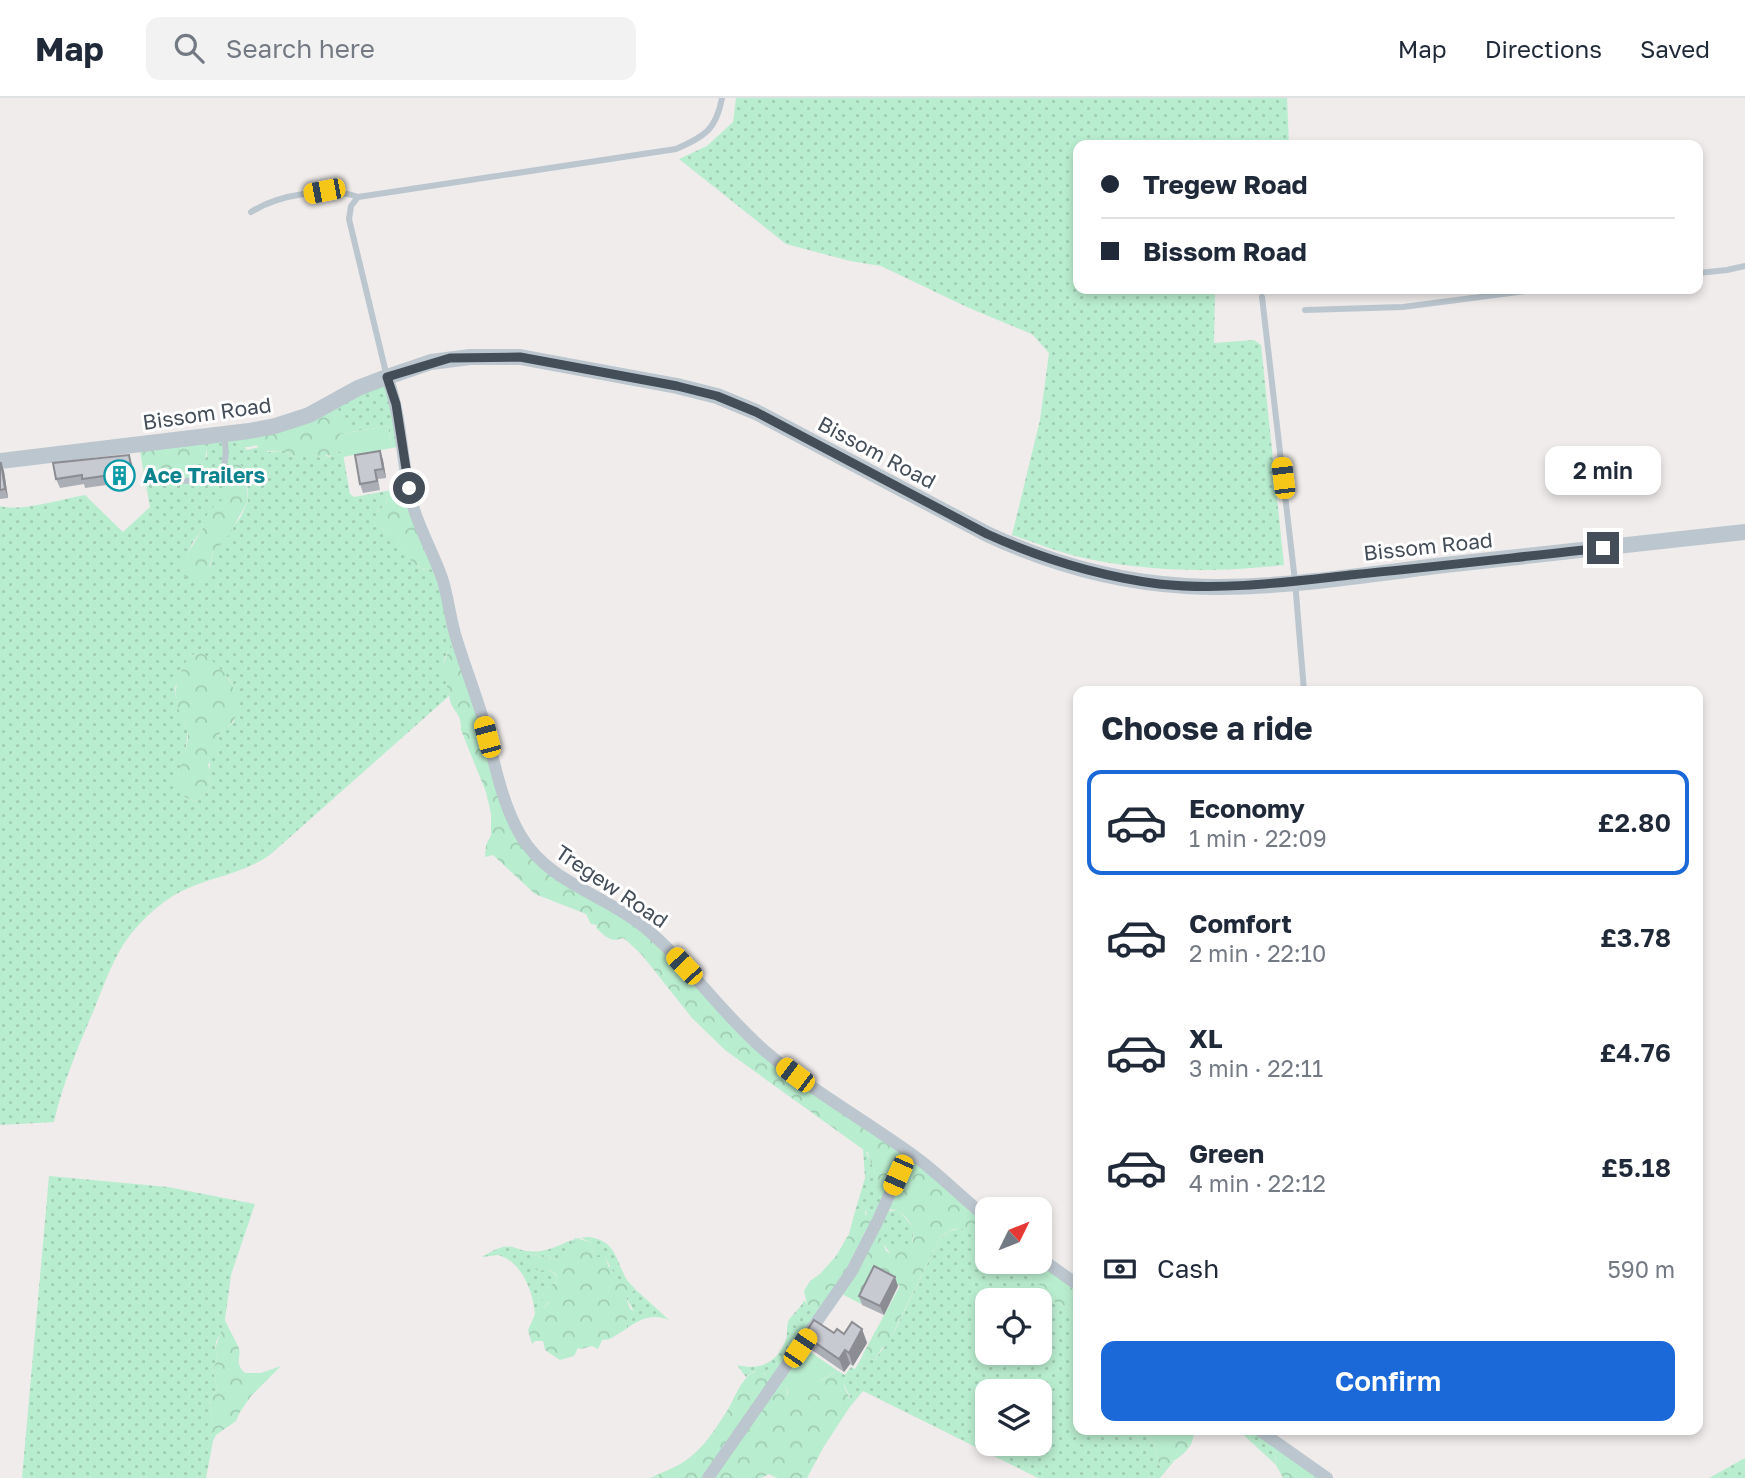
<!DOCTYPE html>
<html lang="en">
<head>
<meta charset="utf-8">
<style>
  body { margin:0; font-family:"Golos Text",sans-serif; background:#f2f2f3; color:#1f2937; height:100vh; display:flex; flex-direction:column; font-size:26px; white-space:nowrap }
  * { box-sizing:border-box; margin:0 }
  p { font-size:23px; color:#747a83 }
  .icon { flex:none; width:38px; height:38px; fill:none; stroke:currentColor; stroke-width:2; stroke-linecap:round; stroke-linejoin:round }
  .map { position:relative; flex:1; overflow:hidden }
  .side { position:absolute; left:1073px; top:588px; width:630px; height:749px; display:flex; flex-direction:column; background:#fff; border-radius:14px; box-shadow:0 4px 10px #0003 }
  .side>* { flex:none }
  .guide { position:absolute; left:1073px; top:42px; width:630px; height:154px; border-radius:14px; box-shadow:0 4px 10px #0003; display:grid; align-content:center; height:154px; padding:0 28px; background:#fff }
  .needle { width:46px; rotate:47deg }
  .tools { position:absolute; left:975px; top:1099px; display:grid; gap:14px }
  .tools a { display:grid; place-items:center; width:77px; height:77px; border-radius:14px; background:#fff; box-shadow:0 4px 10px #0003; font-size:35px }
  .end { position:absolute; width:32px; height:32px; margin:-16px; border:9px solid #444e59; background:#fff; box-shadow:0 0 0 4px #fff }
  .from { border-radius:50% }
  .bubble { position:absolute; height:49px; border-radius:14px; background:#fff; box-shadow:0 4px 10px #0003; font-size:23px; font-weight:600; line-height:49px; text-align:center }
  .car { position:absolute; width:21px; height:42px; margin:-21px -10px; border-radius:9px; box-shadow:0 0 5px 2px #0007; background:linear-gradient(#f5c518 24%,#345 0 40%,#f5c518 0 76%,#345 0 86%,#f5c518 0) }
  .guide b { display:flex; align-items:center; gap:24px; height:66px; font-size:26px }
  .guide b+b { border-top:2px solid #e0e1e3 }
  .guide i { width:18px; height:18px; background:#1f2937 }
  ul { padding:0; list-style:none }
  li { display:flex; align-items:center; gap:21px; height:105px; margin:0 14px 10px; padding:0 14px; border:4px solid transparent; border-radius:14px }
  li div { flex:1 }
  li b { display:block; font-size:26px }
  li em { font-style:normal; font-weight:600 }
  li.on { border-color:#1b69d9 }
  li>.icon { width:63px; height:63px; stroke-width:1.5 }
  h2 { padding:0 28px; font-size:32px; line-height:84px }
  .pay { display:flex; align-items:center; gap:18px; height:77px; padding:0 28px; font-size:26px }
  .pay p { margin-inline-start:auto }
  .cta { display:flex; gap:14px; margin-top:auto; padding:14px 28px }
  .cta a { flex:1; height:80px; border-radius:14px; background:#1b69d9; color:#fff; font-size:28px; font-weight:600; line-height:80px; text-align:center }
  header { display:flex; align-items:center; gap:42px; box-sizing:border-box; height:98px; padding:0 35px; background:#fff; border-bottom:2px solid #e0e1e3 }
  header strong { font-size:33px }
  nav { display:flex; gap:38px; margin-inline-start:auto; font-size:24px }
  .search { width:490px; height:63px; background:#f2f2f3; display:flex; align-items:center; gap:18px; box-sizing:border-box; padding:0 24px; border-radius:14px; color:#747a83; font-size:26px }
  .map>svg:first-child { display:block }
  .grass { fill:url(#grass-dots); fill-rule:evenodd }
  .forest { fill:url(#forest-crowns) }
  .garden { fill:#b9edcf }
  .lines { fill:none; stroke-linecap:round; stroke-linejoin:round }
  .service { stroke:#bcc6ce; stroke-width:6 }
  .minor { stroke:#bcc6ce; stroke-width:12 }
  .tertiary { stroke:#bcc6ce; stroke-width:16 }
  .wall { fill:#acaeb5 }
  .shaded-wall { fill:#8c8d93 }
  .building { fill:#c8cad2; stroke:#8c8d93; stroke-width:2 }
  .route { stroke:#444e59; stroke-width:9 }
  .labels { text-anchor:middle; dominant-baseline:central; stroke-width:6; stroke-linejoin:round; paint-order:stroke }
  .street-label { font-size:21px; fill:#444e59; stroke:#fff }
  .culture-label { font-size:21px; font-weight:bold; fill:#0d838f; stroke:#fff; text-anchor:start }
</style>
</head>
<body>
<header>
<strong>Map</strong>
<div class="search"><svg class="icon" aria-label="search" viewBox="0 0 24 24"><circle cx="10" cy="10" r="6"/><path d="M15 15l6 6"/></svg>Search here</div>
<nav><a>Map</a><a>Directions</a><a>Saved</a></nav>
</header>
<div class="map">
<svg width="1745" height="1380" viewBox="0 0 1745 1380">
  <defs>
    <pattern id="grass-dots" width="8" height="8" patternUnits="userSpaceOnUse" patternTransform="scale(1.75)"><rect width="8" height="8" fill="#b9edcf"/><path d="M2 2h.1M6 6h.1" fill="none" stroke="#a0cdb4" stroke-width="1.8" stroke-linecap="round"/></pattern>
    <pattern id="forest-crowns" width="20" height="18" patternUnits="userSpaceOnUse" patternTransform="scale(1.75)"><rect width="20" height="18" fill="#b9edcf"/><path d="M2 6a3 3 0 1 1 6 0M12 15a3 3 0 1 1 6 0" fill="none" stroke="#a0cdb4"/></pattern>
  </defs>
  <rect width="100%" height="100%" fill="#efeceb"/>
  <!-- grass -->
  <g class="grass">
    <path d="M736,0H1287L1289,47H1078V191H1215L1214,245L1254,242L1261,247L1284,467C1218,475 1150,474 1084,460C1060,455 1036,445 1012,437L1040,322L1049,255L1032,236L969,210L881,168L850,163L786,146L679,61L707,48L733,24Z"/>
    <polygon points="387,279 402,348 392,350 388,328 351,334 348,322 337,311 338,307"/>
    <path d="M221,341H238L247,352L259,349L268,354L285,353L294,359L311,356L325,362L323,357L329,359L339,353L343,356L350,396L354,399L392,392L386,396L387,405L377,414L374,427C382,431 392,434 398,442C409,457 411,474 434,471L457,543C433,569 447,571 449,598L271,756C244,776 208,779 178,795C160,805 143,821 130,837C114,858 105,884 95,909C79,947 63,984 54,1024L0,1027V408C20,414 63,401 85,397L123,434L150,409L144,376L158,369L172,379L182,378L195,366L203,364L207,358V351L200,346ZM230,367L247,379L248,403L240,420L213,454L210,469L182,471L193,444L204,429L209,414L227,399L224,392L226,370ZM190,555L195,558L204,556L229,581L234,591L237,608L234,624L219,636L214,655L210,660L209,692L196,704L185,699L178,676L184,663L188,633L176,602L175,590Z"/>
    <path d="M863,1050C870,1056 884,1101 889,1113L899,1112L914,1131L912,1145L890,1155L880,1142L863,1139L862,1136L867,1133L866,1108L854,1117L865,1080Z"/>
    <polygon points="49,1078 168,1089 255,1106 231,1177 224,1229 216,1244 215,1251 218,1258 213,1273 218,1291 209,1302 213,1324 213,1343 206,1380 22,1380"/>
    <path d="M962,1130L978,1138L987,1137V1164H1007L1013,1171L1021,1172L1045,1189L1055,1204L1069,1210L1078,1225V1332H1144L1154,1347L1160,1369L1174,1363L1160,1380H1038L863,1293L849,1310L850,1299L838,1273L845,1277L851,1269L855,1271L862,1259L875,1262L894,1234L940,1140L949,1133ZM987,1202H1040V1255H987ZM987,1293H1040V1346H987Z"/>
    <path d="M589,1139C617,1143 615,1162 628,1184L622,1181L614,1182L613,1174L605,1159H596L590,1144L581,1140L562,1163L530,1156L534,1167C544,1172 557,1171 557,1184L553,1185L539,1200L550,1204L535,1216C533,1193 522,1164 498,1157L482,1159C517,1137 511,1157 541,1153C559,1150 568,1140 589,1139Z"/>
    <path d="M635,1191L669,1222C653,1215 639,1221 626,1231L627,1229L622,1220L634,1213L626,1200Z"/>
    <path d="M804,1202L807,1206L819,1212L769,1287L765,1275L760,1277L759,1273H754L746,1279L737,1267C761,1273 778,1264 786,1241C788,1235 786,1230 788,1224C792,1215 801,1211 804,1202Z"/>
    <polygon points="1238,1332 1258,1332 1284,1352 1275,1358 1276,1367"/>
    <polygon points="1745,1360 1745,1380 1709,1380"/>
  </g>
  <!-- forest -->
  <g class="forest">
    <path d="M338,307L337,311C345,318 352,324 351,334L340,337L343,356L339,353L333,358L325,357L328,361L325,362L311,356L298,361L285,353H264L256,347L250,349H244L238,341Z"/>
    <polygon points="221,341 212,346 201,346 207,351 205,362 199,366 195,366 182,378 172,379 158,369 144,376 139,347"/>
    <path d="M232,363L240,366L245,373L248,403L227,440L213,454L208,474L198,483L185,479L182,471C187,456 194,444 203,430C206,426 204,425 206,419C209,411 219,404 226,399L221,380Z"/>
    <path d="M403,384L434,471C410,473 409,457 398,442C392,434 382,431 374,427L376,415L387,405L386,396C392,392 396,388 403,384Z"/>
    <path d="M457,543L525,746L627,818L738,928L916,1061L987,1121V1137C968,1141 961,1119 940,1140L888,1245L882,1250L875,1262L862,1259L863,1256L900,1188L877,1176L861,1206L838,1194L819,1212L807,1206L804,1193L810,1183L820,1176L836,1158L849,1136L854,1117L867,1107L865,1116L873,1124L867,1133L862,1136L863,1139L880,1138L886,1153L890,1155L903,1147L912,1145C917,1132 909,1121 898,1112L884,1111L882,1094L877,1088C879,1079 870,1065 868,1055L725,952L692,920L642,857L626,842L623,840C609,845 606,838 596,830L597,827L591,826L586,816L535,796L493,757L485,759L486,747L491,737V716L486,694L461,632C462,612 450,615 449,595L447,593V585L441,571L449,552Z"/>
    <path d="M200,554C219,564 247,597 235,620C232,627 224,632 219,636L217,649L208,667L210,673L209,692L196,704L185,699L177,683C179,669 189,648 188,634C187,627 182,620 179,613C170,589 181,576 190,555L195,558Z"/>
    <polygon points="575,1140 590,1144 596,1159 605,1159 609,1169 613,1170 612,1174 616,1175 614,1181 626,1181 635,1191 626,1200 630,1211 634,1213 627,1222 623,1221 627,1229 626,1231 610,1241 602,1242 598,1251 592,1248 581,1251 578,1250 574,1258 560,1262 545,1252 543,1243 535,1243 532,1246 528,1232 536,1214 550,1205 539,1200 553,1185 557,1184 556,1177 552,1173 536,1172 529,1156 562,1163 572,1149"/>
    <path d="M1007,1164H1040L1078,1188V1225L1069,1210L1055,1204L1045,1189L1035,1185C1031,1173 1014,1174 1007,1164Z"/>
    <path d="M225,1222C229,1231 234,1240 238,1248C243,1259 233,1264 245,1275H261L281,1268L251,1298L240,1314L236,1323L216,1337L213,1343V1324L209,1302L218,1291L213,1273L218,1258L215,1251Z"/>
    <path d="M760,1272V1276H767L770,1287L780,1286L788,1290L785,1308L799,1305L815,1285L838,1273L845,1284L844,1288L851,1303L849,1310L823,1350L807,1380H777L769,1376L761,1380H651C662,1374 675,1370 685,1363C703,1351 716,1330 727,1313C735,1300 743,1274 760,1272Z"/>
    <path d="M1144,1332H1194C1195,1351 1177,1363 1160,1369L1154,1347Z"/>
    <polygon points="1275,1352 1284,1352 1325,1380 1283,1380 1276,1367"/>
  </g>
  <!-- garden -->
  <g class="garden">
    <polygon points="388,328 392,350 343,359 340,336"/>
    <polygon points="802,1248 838,1273 820,1282 799,1305 789,1310 785,1308 784,1304 788,1295 788,1290 780,1286"/>
  </g>
  <g class="lines">
    <!-- service -->
    <g class="service">
      <path d="M251,114C277,97 329,88 358,99"/>
      <polyline points="1698,175 1727,172 1745,168"/>
      <polyline points="1262,199 1295,483 1304,593"/>
      <polyline points="1305,212 1403,209 1541,191"/>
      <path d="M387,279L349,121L351,108L358,99L676,51C705,38 716,32 722,0"/>
      <path d="M146,384C184,376 236,402 224,338"/>
    </g>
    <!-- minor -->
    <g class="minor">
      <path d="M387,279C402,318 401,361 411,401C418,430 434,455 443,483C448,500 450,518 455,536C464,566 475,594 484,624C494,662 501,704 521,738C548,784 603,796 643,828C688,865 721,915 765,953C813,994 870,1025 921,1063C944,1081 965,1102 987,1120"/>
      <polyline points="1040,1160 1078,1187"/>
      <polyline points="1259,1332 1327,1380"/>
      <polyline points="708,1380 852,1173 878,1122 908,1055"/>
    </g>
    <!-- tertiary -->
    <path class="tertiary" d="M0,363L249,333L275,328L309,317L358,290L387,279L431,264L470,259H520L677,288L717,298L756,314L987,436C1049,465 1117,484 1186,488C1269,493 1362,477 1445,467C1545,456 1645,445 1745,434"/>
  </g>
  <!-- wall -->
  <g class="wall">
    <polygon points="380,353 383,362 386,380 378,381 380,392 363,395 360,386"/>
    <polygon points="0,365 4,373 8,400 0,401"/>
    <polygon points="132,366 135,383 85,390 84,386 60,390 56,381"/>
    <polygon points="898,1188 884,1217 862,1207 859,1198"/>
    <polygon points="862,1231 867,1245 853,1268 850,1266 844,1274 809,1250 804,1237 844,1236"/>
  </g>
  <!-- shaded-wall -->
  <g class="shaded-wall">
    <polygon points="380,353 383,362 386,380 383,371"/>
    <polygon points="129,357 132,366 135,383 132,374"/>
    <polygon points="1,365 4,373 8,400 5,391"/>
    <polygon points="895,1179 898,1188 884,1217 880,1208"/>
    <polygon points="862,1231 867,1245 853,1268 849,1255"/>
    <polygon points="845,1252 850,1266 844,1274 839,1261"/>
  </g>
  <!-- building -->
  <g class="building">
    <polygon points="380,353 383,371 375,372 377,383 360,386 355,357"/>
    <polygon points="129,357 132,374 82,381 82,377 56,381 53,365"/>
    <polygon points="0,365 1,365 5,391 0,392"/>
    <polygon points="874,1168 895,1179 880,1208 859,1198"/>
    <polygon points="814,1222 834,1235 837,1231 844,1236 852,1224 862,1231 849,1255 845,1252 839,1261 804,1237"/>
  </g>
  <g class="lines">
    <!-- route -->
    <path class="route" d="M409,390L396,306L387,279L450,260L520,259L677,288L717,298L756,314L987,436C1042,461 1099,478 1159,486C1222,493 1287,484 1350,477C1434,469 1518,459 1603,450"/>
  </g>
  <!-- icons -->
  <defs>
    <symbol id="building-ring" viewBox="-11 -11 22 22"><circle r="9.5" fill="#fff" stroke="#0f9aa8" stroke-width="1.5"/><path d="M-4-6H4V6H1V3H-1V6H-4ZM-2.5-4.3h1.7v1.8h-1.7ZM.8-4.3h1.7v1.8H.8ZM-2.5-1h1.7V.8h-1.7ZM.8-1h1.7V.8H.8Z" fill="#0f9aa8"/></symbol>
  </defs>
  <g fill-rule="evenodd">
    <use href="#building-ring" x="102" y="360" width="35" height="35"/>
  </g>
  <g class="labels">
    <!-- street labels -->
    <g class="street-label">
      <text transform="translate(207 315) rotate(-8)">Bissom Road</text>
      <text transform="translate(877 354) rotate(28)">Bissom Road</text>
      <text transform="translate(1428 448) rotate(-6)">Bissom Road</text>
      <text transform="translate(612 788) rotate(34)">Tregew Road</text>
    </g>
    <!-- culture labels -->
    <g class="culture-label">
      <text x="143" y="377">Ace Trailers</text>
    </g>
  </g>
</svg>
<div class="tools">
<a><svg class="needle" viewBox="-14 -14 28 28"><path d="M0-13l5 13h-10z" fill="#e53935"/><path d="M0 13l5-13h-10z" fill="#747a83"/></svg></a>
<a><svg class="icon" aria-label="locate" viewBox="0 0 24 24"><circle cx="12" cy="12" r="6"/><path d="M12 2v4M12 18v4M2 12h4M18 12h4"/></svg></a>
<a><svg class="icon" aria-label="layers" viewBox="0 0 24 24"><path d="M12 4l9 5-9 5-9-5zM3 14l9 5 9-5"/></svg></a>
</div>
<i class="end from" style="left:409px;top:390px"></i>
<i class="end" style="left:1603px;top:450px"></i>
<div class="bubble" style="left:1545px;top:348px;width:116px">2 min</div>
<i class="car" style="left:324px;top:93px;rotate:259deg"></i>
<i class="car" style="left:1283px;top:380px;rotate:353deg"></i>
<i class="car" style="left:487px;top:639px;rotate:345deg"></i>
<i class="car" style="left:684px;top:868px;rotate:317deg"></i>
<i class="car" style="left:795px;top:977px;rotate:307deg"></i>
<i class="car" style="left:898px;top:1077px;rotate:204deg"></i>
<i class="car" style="left:800px;top:1250px;rotate:34deg"></i>
<div class="guide">
<b><i class="from"></i>Tregew Road</b>
<b><i></i>Bissom Road</b>
</div>
<section class="side">
<h2>Choose a ride</h2>
<ul>
<li class="on"><svg class="icon" aria-label="car" viewBox="0 0 24 24"><path d="M5 17H2v-5l4-1 3-4h7l3 4 3 1v5h-3M9 17h6M6 11h13"/><circle cx="7" cy="17" r="2"/><circle cx="17" cy="17" r="2"/></svg><div><b>Economy</b><p>1 min · 22:09</p></div><em>£2.80</em></li>
<li><svg class="icon" aria-label="car" viewBox="0 0 24 24"><path d="M5 17H2v-5l4-1 3-4h7l3 4 3 1v5h-3M9 17h6M6 11h13"/><circle cx="7" cy="17" r="2"/><circle cx="17" cy="17" r="2"/></svg><div><b>Comfort</b><p>2 min · 22:10</p></div><em>£3.78</em></li>
<li><svg class="icon" aria-label="car" viewBox="0 0 24 24"><path d="M5 17H2v-5l4-1 3-4h7l3 4 3 1v5h-3M9 17h6M6 11h13"/><circle cx="7" cy="17" r="2"/><circle cx="17" cy="17" r="2"/></svg><div><b>XL</b><p>3 min · 22:11</p></div><em>£4.76</em></li>
<li><svg class="icon" aria-label="car" viewBox="0 0 24 24"><path d="M5 17H2v-5l4-1 3-4h7l3 4 3 1v5h-3M9 17h6M6 11h13"/><circle cx="7" cy="17" r="2"/><circle cx="17" cy="17" r="2"/></svg><div><b>Green</b><p>4 min · 22:12</p></div><em>£5.18</em></li>
</ul>
<div class="pay"><svg class="icon" aria-label="cash" viewBox="0 0 24 24"><path d="M3 7h18v10H3z"/><circle cx="12" cy="12" r="2"/></svg>Cash<p>590 m</p></div>
<div class="cta"><a>Confirm</a></div>
</section>
</div>
</body>
</html>
